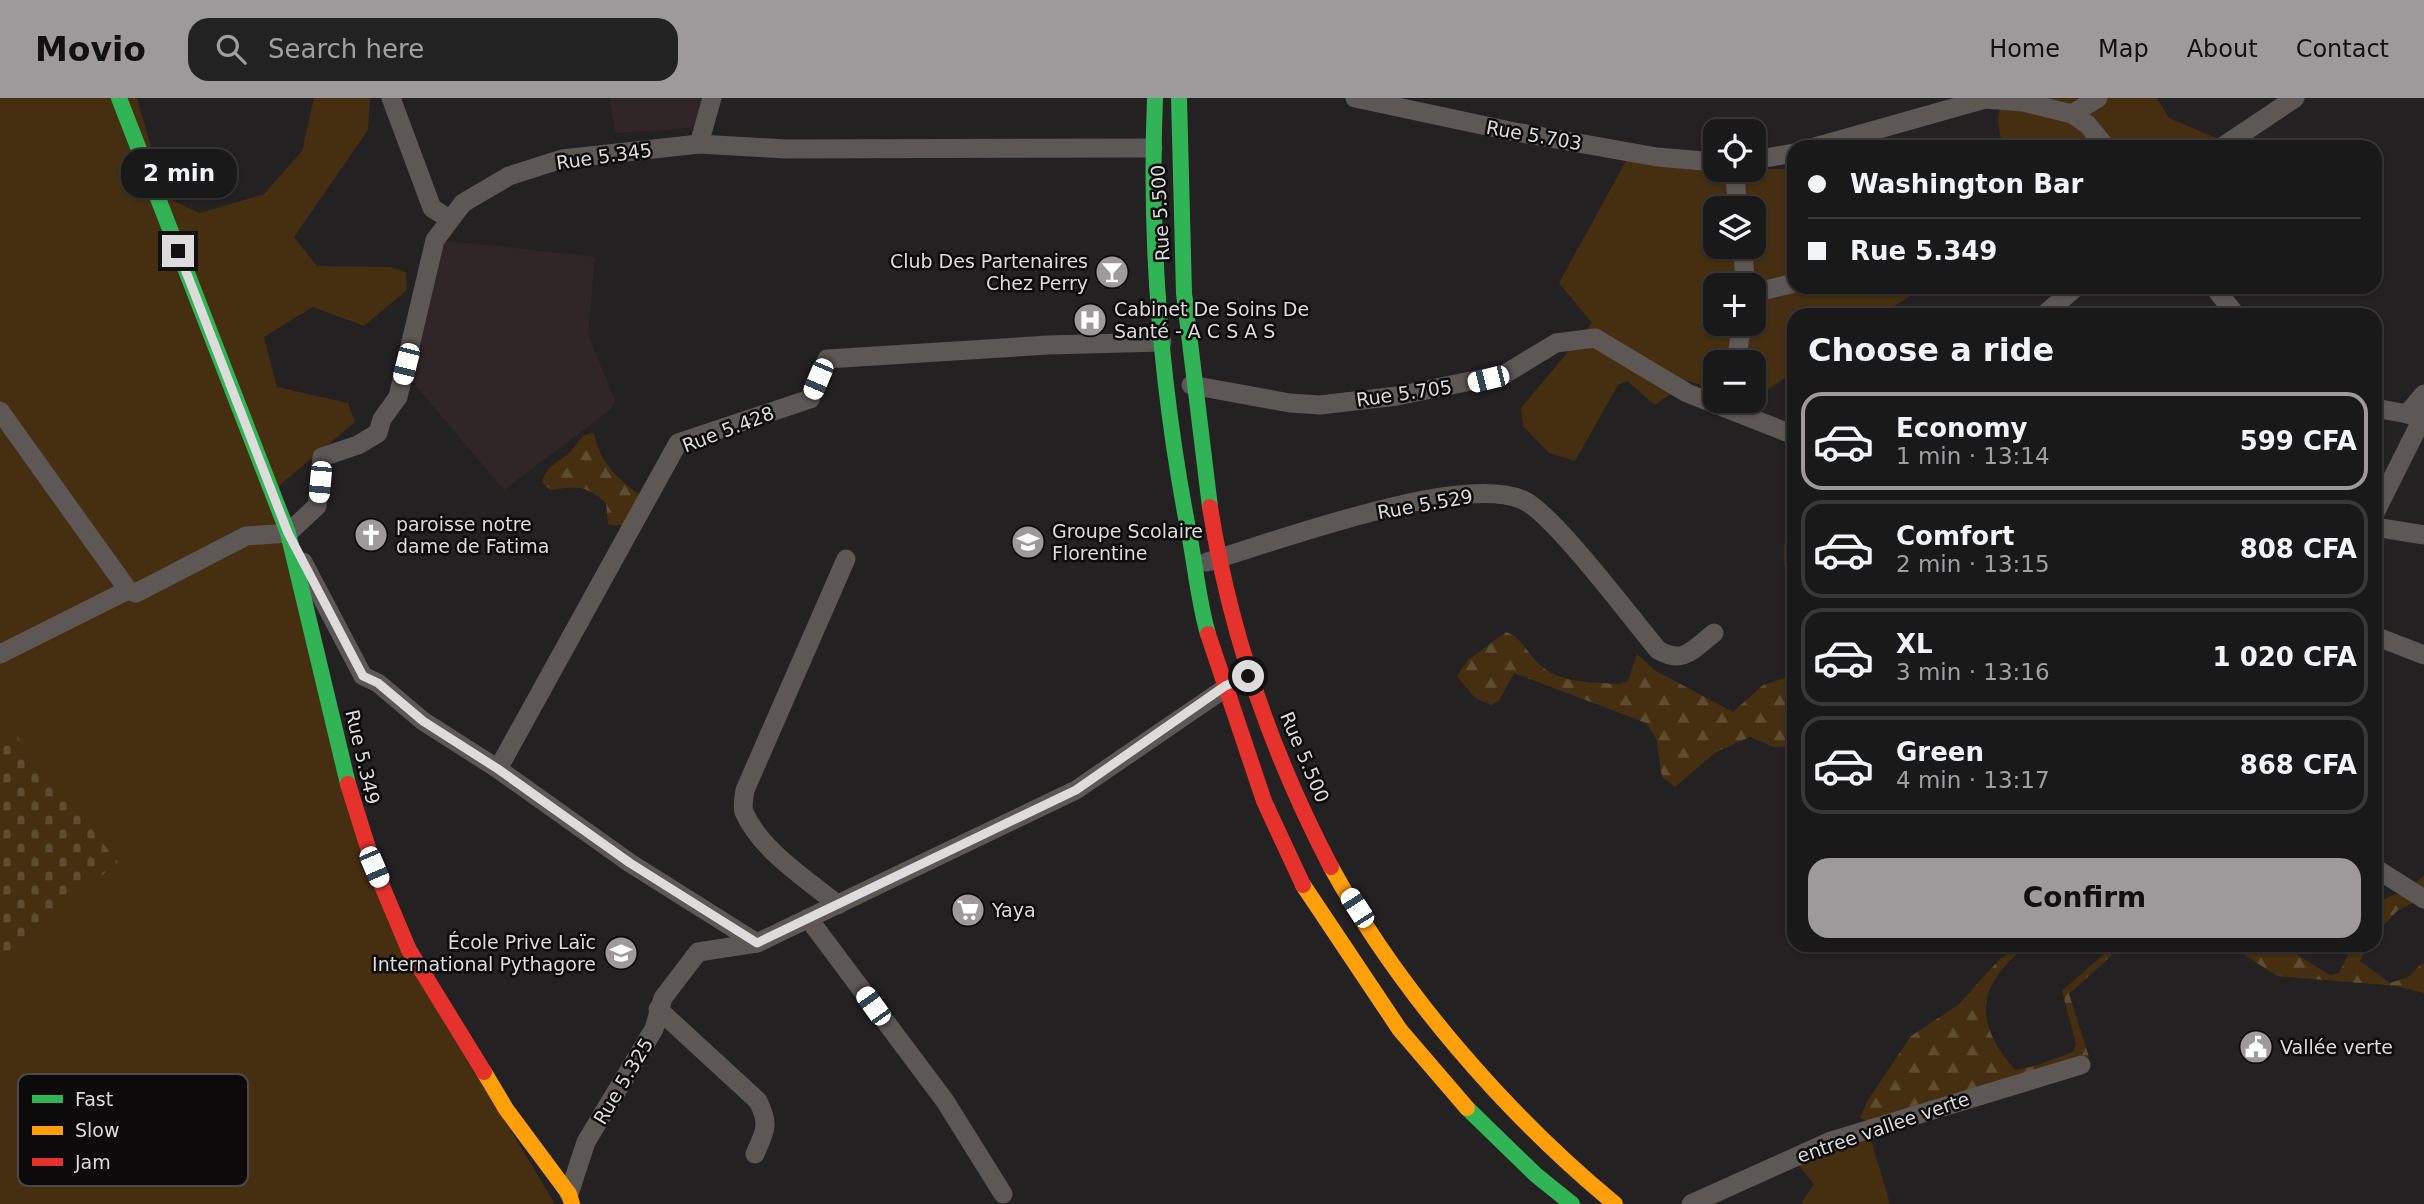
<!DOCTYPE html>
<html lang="en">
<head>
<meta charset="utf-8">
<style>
  body { margin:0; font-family:"DejaVu Sans",sans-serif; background:#232223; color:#f1f3f6; height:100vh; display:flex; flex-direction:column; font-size:26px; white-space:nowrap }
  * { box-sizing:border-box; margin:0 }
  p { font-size:23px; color:#9fa0a2 }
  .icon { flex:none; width:38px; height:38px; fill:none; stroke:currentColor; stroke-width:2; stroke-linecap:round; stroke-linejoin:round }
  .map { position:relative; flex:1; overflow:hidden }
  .side { position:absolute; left:1787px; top:210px; width:595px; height:644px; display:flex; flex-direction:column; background:#1a191a; border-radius:21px; box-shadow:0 2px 5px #0004,0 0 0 2px #383839 }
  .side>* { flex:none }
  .banner { position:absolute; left:1787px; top:42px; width:595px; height:154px; border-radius:21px; box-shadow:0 2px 5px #0004,0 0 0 2px #383839; display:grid; align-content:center; height:154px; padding:0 21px; background:#1a191a }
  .buttons { position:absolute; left:1703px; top:21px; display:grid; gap:14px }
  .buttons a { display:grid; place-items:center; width:63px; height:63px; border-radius:14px; background:#1a191a; box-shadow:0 2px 5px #0004,0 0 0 2px #383839; font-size:35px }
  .end { position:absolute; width:32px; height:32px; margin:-16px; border:9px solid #dedbdc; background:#111; box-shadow:0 0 0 4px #111 }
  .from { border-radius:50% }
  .bubble { position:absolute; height:49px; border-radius:21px; background:#1a191a; box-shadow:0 2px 5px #0004,0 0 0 2px #383839; font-size:23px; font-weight:600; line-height:49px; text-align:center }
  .car { position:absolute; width:21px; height:42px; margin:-21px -10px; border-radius:9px; box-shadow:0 0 5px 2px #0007; background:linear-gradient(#fff 24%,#345 0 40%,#fff 0 76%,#345 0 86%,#fff 0) }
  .banner b { display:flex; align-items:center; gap:24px; height:66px; font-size:26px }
  .banner b+b { border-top:2px solid #383839 }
  .banner i { width:18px; height:18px; background:#f1f3f6 }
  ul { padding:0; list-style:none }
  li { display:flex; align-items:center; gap:21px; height:98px; margin:0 14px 10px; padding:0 7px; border:4px solid #383839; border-radius:21px }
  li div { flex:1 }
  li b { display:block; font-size:26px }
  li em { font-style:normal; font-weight:600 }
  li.on { border-color:#9d9a9b }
  li>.icon { width:63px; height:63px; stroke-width:1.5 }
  h2 { padding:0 21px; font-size:32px; line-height:84px }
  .primary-button { display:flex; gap:14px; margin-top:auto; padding:14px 21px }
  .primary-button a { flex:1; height:80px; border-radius:21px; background:#9d9a9b; color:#111; font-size:28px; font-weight:600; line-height:80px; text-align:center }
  header { display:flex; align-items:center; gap:42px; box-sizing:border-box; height:98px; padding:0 35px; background:#9d9a9b; color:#111 }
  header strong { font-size:33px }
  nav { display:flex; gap:38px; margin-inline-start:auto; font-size:24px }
  .search { width:490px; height:63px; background:#232223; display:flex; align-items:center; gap:18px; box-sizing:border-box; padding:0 24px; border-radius:21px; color:#9fa0a2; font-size:26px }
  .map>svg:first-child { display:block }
  .built { fill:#302628 }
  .grass { fill:#452f10; fill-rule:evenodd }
  .forest { fill:url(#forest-firs) }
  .cemetery { fill:url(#cemetery-stones) }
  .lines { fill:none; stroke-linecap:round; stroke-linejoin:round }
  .street { stroke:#5d5755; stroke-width:19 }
  .fast { stroke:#30b455; stroke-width:16 }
  .slow { stroke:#ff9f0a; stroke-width:16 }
  .jam { stroke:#e5322d; stroke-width:16 }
  .route { stroke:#dedbdc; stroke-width:9 }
  .labels { text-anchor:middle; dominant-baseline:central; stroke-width:5; stroke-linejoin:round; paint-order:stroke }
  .street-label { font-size:19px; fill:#dedbdc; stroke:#0c0a0b }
  .poi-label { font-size:19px; fill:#dedbdc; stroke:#0c0a0b; text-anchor:start }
  .key { fill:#0c0a0b; stroke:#4b494a; stroke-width:2 }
  .key-label { font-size:19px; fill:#dedbdc }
</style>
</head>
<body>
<header>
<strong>Movio</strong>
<div class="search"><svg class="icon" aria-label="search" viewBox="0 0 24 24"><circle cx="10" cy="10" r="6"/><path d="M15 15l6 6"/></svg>Search here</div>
<nav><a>Home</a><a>Map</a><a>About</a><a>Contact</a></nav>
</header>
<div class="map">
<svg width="2424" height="1106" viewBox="0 0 2424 1106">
  <defs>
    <pattern id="forest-firs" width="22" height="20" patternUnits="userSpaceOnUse" patternTransform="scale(1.75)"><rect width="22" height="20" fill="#452f10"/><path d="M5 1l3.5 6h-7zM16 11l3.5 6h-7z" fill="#5f4d32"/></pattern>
    <pattern id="cemetery-stones" width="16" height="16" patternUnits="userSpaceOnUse" patternTransform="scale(1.75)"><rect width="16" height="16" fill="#452f10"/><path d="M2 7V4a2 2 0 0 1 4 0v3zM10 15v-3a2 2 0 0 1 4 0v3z" fill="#5f4d32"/></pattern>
  </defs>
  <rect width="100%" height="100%" fill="#232122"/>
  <!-- built -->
  <g class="built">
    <polygon points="610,0 708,0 705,16 690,30 615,35"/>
    <polygon points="428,141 595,159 588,237 615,302 610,312 504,392 405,275"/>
  </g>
  <!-- grass -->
  <g class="grass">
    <polygon points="0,0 137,0 165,99 200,115 264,96 302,53 314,0 370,0 368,32 294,139 317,168 390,169 406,174 407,192 364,228 313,209 264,239 277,289 348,305 355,324 281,386 272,404 410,865 555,1106 0,1106"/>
    <path d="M2009,0H2157L2169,20L2238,49H2094L2086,42L2076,40L2066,49H2003C1999,30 1992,13 2009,0Z"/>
    <path d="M1627,61L1685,71H1792L1794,189H1925L1880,217H1794V274L1754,301V264H1715V291L1688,283L1655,307L1627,283L1618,287L1575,363L1549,355L1523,328L1521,310L1592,225L1559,185ZM1715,110H1754V149H1715ZM1715,187H1754V226H1715Z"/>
    <polygon points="1867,1028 1890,1106 1801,1106 1814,1086 1790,1057"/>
  </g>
  <!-- forest -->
  <g class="forest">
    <path d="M594,335C599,365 620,383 645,401C634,417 629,432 608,426L606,405C584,387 579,388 551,392L542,385C546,366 561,364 572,352C580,343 580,336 594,335Z"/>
    <path d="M1794,417V487C1778,468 1783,437 1794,417Z"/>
    <path d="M1506,534C1521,539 1526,553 1537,564C1557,586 1592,584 1619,586L1628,583L1637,556L1656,573L1733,614L1763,587L1794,577V649H1774L1750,639L1716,654L1675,689L1662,679L1656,640L1646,625L1514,575L1499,603L1491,607L1475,600L1457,578L1468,562Z"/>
    <polygon points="2424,777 2424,800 2398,812 2375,836 2375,805 2412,789"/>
    <path d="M2020,847H2027C1977,888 1972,922 2015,972L2035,968L2073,954L2076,946L2062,893L2114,847H2123L2069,896L2089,959L1871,1025L1860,1020L1868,1002L1911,938L1958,907L1998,863Z"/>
    <polygon points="2229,847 2290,847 2299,858 2330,877 2339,875 2353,847 2369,847 2360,863 2390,885 2408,879 2421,866 2424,866 2424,895 2396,888 2277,878"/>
  </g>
  <!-- cemetery -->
  <polygon class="cemetery" points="17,638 118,764 0,861 0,652"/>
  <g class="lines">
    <!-- street -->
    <g class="street">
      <polyline points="391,0 432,110 449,121"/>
      <polyline points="1355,0 1510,33 1657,59 1715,64"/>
      <polyline points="2072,16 2098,0"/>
      <polyline points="699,46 712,0"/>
      <polyline points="1815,49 1985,1 2023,4 2072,16 2087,26 2106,49"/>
      <polyline points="2222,49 2295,0"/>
      <polyline points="1754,62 1794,55"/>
      <polyline points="1734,72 1738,110"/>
      <polyline points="1742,149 1746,187"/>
      <polyline points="2214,189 2236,217"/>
      <polyline points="1754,195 1794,185"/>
      <polyline points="2044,217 2076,189"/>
      <polyline points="1736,264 1742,226"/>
      <polyline points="1191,287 1290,305 1320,307 1397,298 1505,276 1556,245 1595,240 1687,295 1794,337"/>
      <polyline points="2375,310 2423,319 2375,415"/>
      <polyline points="0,313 128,492"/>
      <polyline points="2407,316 2424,296"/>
      <polyline points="2375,429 2424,437"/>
      <polyline points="288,435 317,408 322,359 358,347 378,335 382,321 398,299 435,142 463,105 509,78 562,61 699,46 786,51 1153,50"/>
      <polyline points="303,464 363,578 378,585 423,623 498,671 630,765 757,845"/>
      <path d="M1207,464C1274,444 1462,374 1523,402C1553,415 1632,521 1658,552C1684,567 1693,551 1714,535"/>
      <polyline points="2375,538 2424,557"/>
      <polyline points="0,556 128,492 136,495 246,438 288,435"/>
      <polyline points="498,671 678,345 810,301 827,261 1048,247 1162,244"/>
      <polyline points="2375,770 2424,801"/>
      <path d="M838,807C807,781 761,753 744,714C742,708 744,699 745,692L846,461"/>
      <polyline points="808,820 945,1003 1003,1096"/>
      <path d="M658,911L758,1003C770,1027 765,1033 755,1056"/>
      <polyline points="569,1096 586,1044 654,931 663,900 698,854 757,845 1076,692 1234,584"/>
      <polyline points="1691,1106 1831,1043 2081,967"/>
    </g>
    <!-- fast -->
    <g class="fast">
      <polyline points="119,0 288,435 348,686"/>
      <path d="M1155,0C1149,146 1162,298 1190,441C1196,473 1199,505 1208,536"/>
      <polyline points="1179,0 1184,195 1210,409"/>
      <polyline points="1467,1010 1536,1077 1572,1106"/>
    </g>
    <!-- slow -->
    <g class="slow">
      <path d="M1331,769C1399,893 1506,1016 1615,1106"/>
      <polyline points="1303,787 1400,932 1467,1010"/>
      <polyline points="484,974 506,1011 569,1096 572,1106"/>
    </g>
    <!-- jam -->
    <g class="jam">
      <path d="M1210,409C1230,536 1271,654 1331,769"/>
      <polyline points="1208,536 1264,703 1303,787"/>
      <polyline points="348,686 374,769 409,852 484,974"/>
    </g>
  </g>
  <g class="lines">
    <!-- route -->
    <polyline class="route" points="178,153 288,435 363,578 378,585 423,623 498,671 630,765 757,845 1076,692 1225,588 1248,578"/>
  </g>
  <!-- icons -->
  <defs>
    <symbol id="bar-disc" viewBox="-11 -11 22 22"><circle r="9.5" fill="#9d9a9b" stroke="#0c0a0b"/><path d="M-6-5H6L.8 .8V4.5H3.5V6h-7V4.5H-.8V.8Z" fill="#fff"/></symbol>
    <symbol id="hospital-disc" viewBox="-11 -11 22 22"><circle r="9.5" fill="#9d9a9b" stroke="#0c0a0b"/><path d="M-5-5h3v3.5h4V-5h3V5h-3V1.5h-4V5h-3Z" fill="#fff"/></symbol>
    <symbol id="church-disc" viewBox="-11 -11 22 22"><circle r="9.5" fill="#9d9a9b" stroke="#0c0a0b"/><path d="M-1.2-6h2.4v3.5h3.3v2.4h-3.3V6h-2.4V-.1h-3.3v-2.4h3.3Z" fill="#fff"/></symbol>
    <symbol id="school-disc" viewBox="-11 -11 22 22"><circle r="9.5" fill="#9d9a9b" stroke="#0c0a0b"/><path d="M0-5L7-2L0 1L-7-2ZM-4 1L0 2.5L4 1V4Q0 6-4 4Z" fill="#fff"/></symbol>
    <symbol id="supermarket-disc" viewBox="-11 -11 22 22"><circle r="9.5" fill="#9d9a9b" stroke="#0c0a0b"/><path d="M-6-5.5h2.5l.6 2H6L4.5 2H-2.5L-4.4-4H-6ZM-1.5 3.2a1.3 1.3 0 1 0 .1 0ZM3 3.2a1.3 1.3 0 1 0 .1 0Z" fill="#fff"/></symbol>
    <symbol id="civic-disc" viewBox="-11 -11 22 22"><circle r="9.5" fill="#9d9a9b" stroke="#0c0a0b"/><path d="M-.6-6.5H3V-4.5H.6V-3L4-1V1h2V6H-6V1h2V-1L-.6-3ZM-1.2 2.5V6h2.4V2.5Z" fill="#fff"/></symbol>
  </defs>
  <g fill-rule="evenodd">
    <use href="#bar-disc" x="1093" y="155" width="38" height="38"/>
    <use href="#hospital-disc" x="1071" y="203" width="38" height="38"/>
    <use href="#church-disc" x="352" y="418" width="38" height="38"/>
    <use href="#school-disc" x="1009" y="425" width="38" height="38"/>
    <use href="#supermarket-disc" x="949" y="793" width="38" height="38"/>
    <use href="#school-disc" x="602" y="836" width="38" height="38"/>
    <use href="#civic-disc" x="2237" y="930" width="38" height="38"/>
  </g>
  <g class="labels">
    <!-- street labels -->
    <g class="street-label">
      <text transform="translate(1534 37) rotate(10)">Rue 5.703</text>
      <text transform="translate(604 58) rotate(-8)">Rue 5.345</text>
      <text transform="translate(1160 115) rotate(-93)">Rue 5.500</text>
      <text transform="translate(1404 295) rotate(-8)">Rue 5.705</text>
      <text transform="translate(728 331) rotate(-21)">Rue 5.428</text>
      <text transform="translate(1425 406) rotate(-10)">Rue 5.529</text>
      <text transform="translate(363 659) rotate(77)">Rue 5.349</text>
      <text transform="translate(1305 659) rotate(67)">Rue 5.500</text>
      <text transform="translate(623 983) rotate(-59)">Rue 5.325</text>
      <text transform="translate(1883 1029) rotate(-19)">entree vallee verte</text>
    </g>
    <!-- poi labels -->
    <g class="poi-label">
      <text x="1088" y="163" text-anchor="end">Club Des Partenaires<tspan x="1088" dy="22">Chez Perry</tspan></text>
      <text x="1114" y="211">Cabinet De Soins De<tspan x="1114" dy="22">Santé - A C S A S</tspan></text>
      <text x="396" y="426">paroisse notre<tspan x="396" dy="22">dame de Fatima</tspan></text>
      <text x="1052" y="433">Groupe Scolaire<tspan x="1052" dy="22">Florentine</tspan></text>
      <text x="992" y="812">Yaya</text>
      <text x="596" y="844" text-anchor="end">École Prive Laïc<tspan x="596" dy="22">International Pythagore</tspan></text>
      <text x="2280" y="949">Vallée verte</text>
    </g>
  </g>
  <!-- legend -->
  <rect x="18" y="976" width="230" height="112" rx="10" class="key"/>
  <rect x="32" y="997" width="31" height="8" fill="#30b455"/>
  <rect x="32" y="1028" width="31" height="9" fill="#ff9f0a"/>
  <rect x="32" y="1060" width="31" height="8" fill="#e5322d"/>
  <g class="key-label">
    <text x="75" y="1008">Fast</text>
    <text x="75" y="1039">Slow</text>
    <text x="75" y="1071">Jam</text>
  </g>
</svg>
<div class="buttons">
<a><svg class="icon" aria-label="locate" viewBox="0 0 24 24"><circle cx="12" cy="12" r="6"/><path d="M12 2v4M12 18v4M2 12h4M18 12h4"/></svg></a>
<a><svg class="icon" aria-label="layers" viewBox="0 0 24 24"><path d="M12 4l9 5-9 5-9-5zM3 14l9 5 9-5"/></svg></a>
<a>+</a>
<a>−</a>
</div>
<i class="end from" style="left:1248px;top:578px"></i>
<i class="end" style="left:178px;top:153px"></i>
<div class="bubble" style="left:121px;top:51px;width:116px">2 min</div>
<i class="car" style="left:406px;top:266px;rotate:194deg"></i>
<i class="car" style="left:818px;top:281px;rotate:203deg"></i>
<i class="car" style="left:1488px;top:281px;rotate:256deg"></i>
<i class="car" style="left:320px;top:384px;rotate:185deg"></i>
<i class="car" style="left:374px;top:769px;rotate:157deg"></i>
<i class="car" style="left:1357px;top:810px;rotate:327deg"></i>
<i class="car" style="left:873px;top:908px;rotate:324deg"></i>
<div class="banner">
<b><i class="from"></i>Washington Bar</b>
<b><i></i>Rue 5.349</b>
</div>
<section class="side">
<h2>Choose a ride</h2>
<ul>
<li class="on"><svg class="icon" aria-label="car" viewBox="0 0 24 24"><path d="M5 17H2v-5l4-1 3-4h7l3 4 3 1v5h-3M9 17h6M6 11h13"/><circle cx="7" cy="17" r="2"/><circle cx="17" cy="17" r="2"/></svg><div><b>Economy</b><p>1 min · 13:14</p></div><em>599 CFA</em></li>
<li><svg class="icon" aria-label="car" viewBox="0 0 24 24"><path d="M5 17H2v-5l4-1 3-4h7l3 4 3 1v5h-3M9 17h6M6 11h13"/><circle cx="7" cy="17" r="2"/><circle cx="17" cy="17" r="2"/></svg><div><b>Comfort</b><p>2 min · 13:15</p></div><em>808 CFA</em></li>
<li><svg class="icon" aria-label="car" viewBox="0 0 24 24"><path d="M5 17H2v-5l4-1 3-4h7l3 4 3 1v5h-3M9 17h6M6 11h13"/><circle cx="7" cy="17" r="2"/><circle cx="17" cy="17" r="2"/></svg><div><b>XL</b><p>3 min · 13:16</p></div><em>1 020 CFA</em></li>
<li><svg class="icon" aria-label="car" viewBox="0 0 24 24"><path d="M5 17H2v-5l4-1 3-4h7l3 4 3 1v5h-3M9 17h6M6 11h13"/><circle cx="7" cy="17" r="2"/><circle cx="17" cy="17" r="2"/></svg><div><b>Green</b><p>4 min · 13:17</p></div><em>868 CFA</em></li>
</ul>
<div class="primary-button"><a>Confirm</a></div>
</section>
</div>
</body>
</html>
